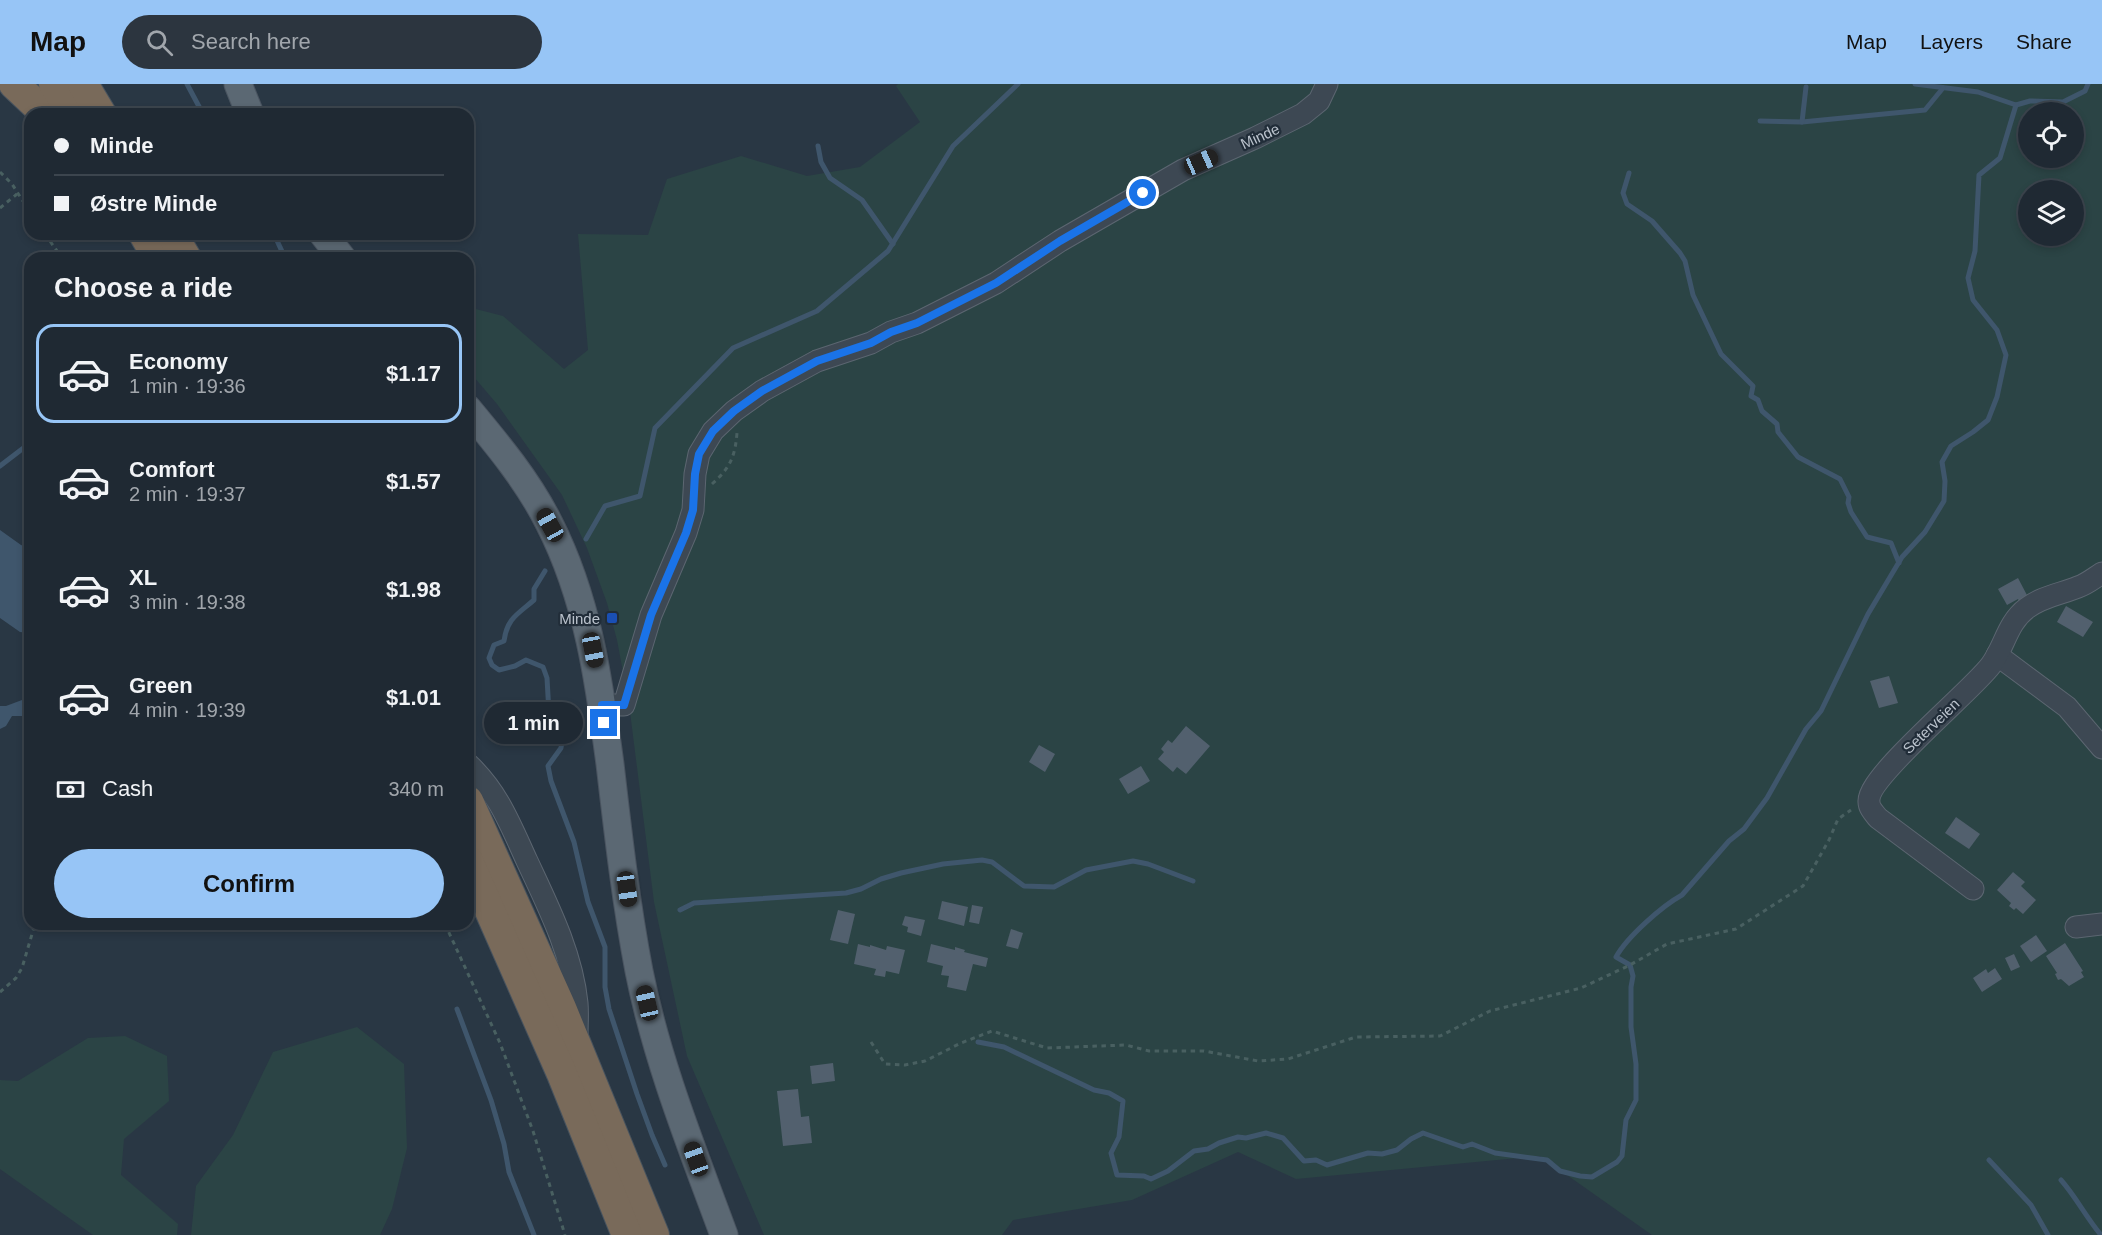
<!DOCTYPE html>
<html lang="en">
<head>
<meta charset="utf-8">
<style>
  body { margin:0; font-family:Helvetica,sans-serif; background:#2c353f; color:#f1f3f6; height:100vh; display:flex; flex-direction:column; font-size:22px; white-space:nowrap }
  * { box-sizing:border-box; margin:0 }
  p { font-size:20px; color:#a1a6ac }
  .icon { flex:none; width:33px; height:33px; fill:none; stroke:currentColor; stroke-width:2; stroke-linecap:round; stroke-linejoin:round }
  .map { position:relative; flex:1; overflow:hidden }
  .drawer { position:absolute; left:24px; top:168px; width:450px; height:678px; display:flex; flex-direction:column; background:#1f2933; border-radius:18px; box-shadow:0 3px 9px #0003,0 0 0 2px #3c454e }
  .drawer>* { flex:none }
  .hud { position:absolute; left:24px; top:24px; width:450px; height:132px; border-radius:18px; box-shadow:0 3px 9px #0003,0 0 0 2px #3c454e; display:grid; align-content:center; height:132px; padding:0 30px; background:#1f2933 }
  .fabs { position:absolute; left:2018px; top:18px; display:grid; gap:12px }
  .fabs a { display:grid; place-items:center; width:66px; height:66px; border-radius:50%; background:#1f2933; box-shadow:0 3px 9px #0003,0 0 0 2px #3c454e; font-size:30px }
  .end { position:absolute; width:27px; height:27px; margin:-14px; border:8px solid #1a73e8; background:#fff; box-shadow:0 0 0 3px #fff }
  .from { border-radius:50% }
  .bubble { position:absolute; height:42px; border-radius:21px; background:#1f2933; box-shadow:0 3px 9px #0003,0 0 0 2px #3c454e; font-size:20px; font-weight:700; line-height:42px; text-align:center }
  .car { position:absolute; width:18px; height:36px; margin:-18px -9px; border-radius:8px; box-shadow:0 0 4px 2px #0007; background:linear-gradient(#222 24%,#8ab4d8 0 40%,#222 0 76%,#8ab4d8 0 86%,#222 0) }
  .hud b { display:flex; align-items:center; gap:21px; height:57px; font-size:22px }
  .hud b+b { border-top:2px solid #3c454e }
  .hud i { width:15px; height:15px; background:#f1f3f6 }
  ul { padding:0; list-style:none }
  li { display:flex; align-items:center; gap:18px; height:99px; margin:0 12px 9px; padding:0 18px; border:3px solid transparent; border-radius:18px }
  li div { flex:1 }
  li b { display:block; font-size:22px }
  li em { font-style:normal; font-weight:700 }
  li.active { border-color:#97c5f6 }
  li>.icon { width:54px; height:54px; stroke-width:1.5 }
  h2 { padding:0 30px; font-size:27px; line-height:72px }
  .pay { display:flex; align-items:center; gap:15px; height:66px; padding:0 30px; font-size:22px }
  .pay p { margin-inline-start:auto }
  .cta { display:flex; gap:12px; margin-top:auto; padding:12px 30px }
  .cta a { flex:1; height:69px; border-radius:36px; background:#97c5f6; color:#111; font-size:24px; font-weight:700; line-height:69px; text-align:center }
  header { display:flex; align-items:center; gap:36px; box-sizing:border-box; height:84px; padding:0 30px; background:#97c5f6; color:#111 }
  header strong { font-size:28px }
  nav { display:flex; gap:33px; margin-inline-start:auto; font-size:21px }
  .search { width:420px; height:54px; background:#2c353f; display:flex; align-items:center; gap:15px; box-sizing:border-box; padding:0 21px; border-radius:33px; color:#a1a6ac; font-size:22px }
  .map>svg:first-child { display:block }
  .green { fill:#2b4445; fill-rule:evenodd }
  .water { fill:#3f566c }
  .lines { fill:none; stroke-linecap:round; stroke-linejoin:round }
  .stream { stroke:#3f566c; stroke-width:5 }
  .building { fill:#52606e }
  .minor-casing { stroke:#5c6671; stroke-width:23 }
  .major-casing { stroke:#4a5460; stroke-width:29 }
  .highway-casing { stroke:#48535e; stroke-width:32 }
  .path { stroke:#496061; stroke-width:3; stroke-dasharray:4.5 4.5; stroke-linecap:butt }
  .minor { stroke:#3d4853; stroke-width:21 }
  .major { stroke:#5b6873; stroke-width:27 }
  .highway { stroke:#796a5a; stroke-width:30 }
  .route { stroke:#1a73e8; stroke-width:8 }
  .transit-dot { fill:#1a4fb4; stroke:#212d39; stroke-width:2 }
  .labels { text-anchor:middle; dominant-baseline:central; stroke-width:4.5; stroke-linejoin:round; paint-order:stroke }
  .street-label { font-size:15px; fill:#bbc3cd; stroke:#212d39 }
  .poi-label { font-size:15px; fill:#bbc3cd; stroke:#212d39; text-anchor:end }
</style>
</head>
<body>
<header>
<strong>Map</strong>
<div class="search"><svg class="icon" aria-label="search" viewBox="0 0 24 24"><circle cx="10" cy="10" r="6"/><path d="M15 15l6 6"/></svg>Search here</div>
<nav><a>Map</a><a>Layers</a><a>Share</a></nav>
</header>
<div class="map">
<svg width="2102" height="1151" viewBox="0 0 2102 1151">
  <rect width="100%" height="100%" fill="#293744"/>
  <!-- green -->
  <g class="green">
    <path d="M898,0H2102V1151H1652L1540,1072L1296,1095L1238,1068L1132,1116L1013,1136L1002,1151H764L687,972L654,818L629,620L617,556L607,519L587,464L562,411L497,320L468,286V223L503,232L564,285L588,266L578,150L648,151L667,95L741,72L807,92L860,83L920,38L896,2ZM2028,28H2073V74H2028ZM2028,106H2073V152H2028Z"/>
    <polygon points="357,943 404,980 407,1064 392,1125 380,1151 191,1151 196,1102 233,1051 273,968"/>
    <polygon points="125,952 167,972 169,1017 124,1055 121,1091 178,1140 177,1151 93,1151 0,1085 0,996 18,997 88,954"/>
  </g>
  <!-- water -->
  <g class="water">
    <polygon points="0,446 21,461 30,464 30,549 20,548 0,534"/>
    <polygon points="30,613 30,632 12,632 6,642 0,645 0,622 6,622"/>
  </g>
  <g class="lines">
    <!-- stream -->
    <g class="stream">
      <polyline points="187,0 203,30"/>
      <polyline points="1915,0 1978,8 2016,21 2030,17 2063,18 2085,7 2088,0"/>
      <polyline points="1760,37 1802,38 1925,26 1943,4"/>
      <polyline points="1802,38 1806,3"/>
      <polyline points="818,62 821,78 830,94 862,116 893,160"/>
      <polyline points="1629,89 1623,109 1627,120 1652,137 1680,169 1685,177 1693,211 1721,270 1753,302 1751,312 1758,316 1762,327 1777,340 1778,348 1798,373 1840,395 1849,413 1848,419 1851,428 1867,453 1891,459 1899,479"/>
      <polyline points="274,150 285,174"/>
      <polyline points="0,382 30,359"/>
      <polyline points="586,455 605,422 640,412 655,344 733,264 817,227 888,167 953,62 1018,0"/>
      <path d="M545,487L534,505V516C518,530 507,534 504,557L494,561L489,574L492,581L499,586L515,582L526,576L543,583L547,594L550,647L562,657L561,664L548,682L551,697L574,758L588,818L605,863V903L609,925L637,1010L652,1051L665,1081"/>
      <polyline points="680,826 694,819 846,809 861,805 881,795 901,789 943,780 982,776 992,778 1024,802 1054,803 1086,786 1133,777 1148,780 1193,797"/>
      <polyline points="457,925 491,1016 504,1060 509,1088 534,1151"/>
      <path d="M978,958L1004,963L1094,1006L1109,1009L1123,1017L1119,1053L1111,1069L1117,1091L1144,1092L1151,1095L1168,1087L1194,1067L1208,1065L1219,1059L1238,1053L1246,1054L1266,1049L1283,1054L1304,1077L1316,1076L1327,1081L1368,1069L1382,1070L1397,1066L1411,1055L1423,1049L1463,1063L1472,1060L1495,1069L1547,1076L1560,1087L1580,1092L1592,1093L1617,1078L1622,1072L1626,1036L1636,1016V980L1631,943V903L1633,892L1630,881L1616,873C1627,853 1662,822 1682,811L1729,757L1744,745L1767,714L1806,645L1821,627L1868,530L1902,473L1925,448L1944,417L1945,397L1942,378L1951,362L1973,348L1988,336L1997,313L2006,271L1997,246L1973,216L1968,194L1975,167L1979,91L2000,74L2016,21"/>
      <polyline points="1989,1076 2031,1121 2048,1151"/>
      <path d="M2061,1096C2076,1113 2086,1133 2101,1151"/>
    </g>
  </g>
  <!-- building -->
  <g class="building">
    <polygon points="2018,494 2029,515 2020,519 2018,515 2007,521 1998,505"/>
    <polygon points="2066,522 2093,538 2083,553 2057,538"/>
    <polygon points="1889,592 1898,619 1879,624 1870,597"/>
    <polygon points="1186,642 1210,662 1186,690 1177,683 1173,688 1158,675 1164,668 1161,665 1168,656 1172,659"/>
    <polygon points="1039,661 1055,670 1045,688 1029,678"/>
    <polygon points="1141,682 1150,697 1128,710 1119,695"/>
    <polygon points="1956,733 1980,750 1969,765 1945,749"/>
    <polygon points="2013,788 2025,798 2021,802 2036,816 2023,830 2016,824 2014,826 2009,822 2011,819 1997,806"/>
    <polygon points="942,817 968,823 964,842 938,835"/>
    <polygon points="972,821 983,823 979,840 969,838"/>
    <polygon points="838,826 855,830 848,860 830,856"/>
    <polygon points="905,832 925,836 921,852 907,848 908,843 902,841"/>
    <polygon points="1011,845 1023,849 1018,865 1006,862"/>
    <polygon points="2036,851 2047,867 2031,878 2020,862"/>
    <polygon points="2065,859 2083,887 2081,888 2084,893 2069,902 2061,895 2058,896 2055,890 2057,889 2046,872"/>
    <polygon points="858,860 870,863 870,861 886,866 887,862 905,866 899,890 886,887 885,893 874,891 876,885 854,880"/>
    <polygon points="931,860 955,866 955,863 965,866 964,868 988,874 986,883 973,880 966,907 947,903 949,892 941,891 943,882 927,878"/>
    <polygon points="2014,870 2020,883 2011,887 2005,874"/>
    <polygon points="1995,884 2002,895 1982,908 1973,894 1986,885 1988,889"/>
    <polygon points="833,979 835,997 812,1000 810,982"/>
    <polygon points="798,1005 801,1033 809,1032 812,1059 783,1062 777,1007"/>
  </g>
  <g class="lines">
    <defs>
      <g id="minor">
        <polyline points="1997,571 2067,623 2102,664"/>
        <polyline points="602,621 624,621 651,531 686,449 693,426 695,390 699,370 713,347 734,327 762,307 817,277 871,259 891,248 917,239 996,199 1060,157 1183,86 1255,54 1303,30 1319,17 1327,0"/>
        <path d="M468,680C498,708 510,740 527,777C548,822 572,869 577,919C578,930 577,941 577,951"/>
        <path d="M1973,805L1878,734C1874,729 1869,724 1869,718C1866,693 1972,607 1991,581C2005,562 2007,539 2027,524C2043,512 2061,510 2078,503C2087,500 2094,494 2102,489"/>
        <polyline points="2076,843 2102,840"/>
      </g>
      <g id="major">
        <polyline points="238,0 250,30"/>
        <polyline points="323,150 342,174"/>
        <path d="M468,325C498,361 528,397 549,439C588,515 599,597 610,680C618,749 626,819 639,887C657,978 692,1064 724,1151"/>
      </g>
      <g id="highway">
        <polyline points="14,0 46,30"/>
        <polyline points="54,0 73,30"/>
        <polyline points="83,0 101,30"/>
        <polyline points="144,150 158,174"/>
        <polyline points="172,150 186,174"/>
        <polyline points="468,717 561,924 654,1151"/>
        <polyline points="468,777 562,990 627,1151"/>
      </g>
    </defs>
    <!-- minor casing -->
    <use href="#minor" class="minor-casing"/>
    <!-- major casing -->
    <use href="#major" class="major-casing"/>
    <!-- highway casing -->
    <use href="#highway" class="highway-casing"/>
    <!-- path -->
    <g class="path">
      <polyline points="0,88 12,100 30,128"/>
      <polyline points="0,124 17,110"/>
      <polyline points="45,150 62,174"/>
      <path d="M712,400C730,384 735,373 737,349"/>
      <polyline points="445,840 500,959 533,1047 565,1151"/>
      <polyline points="0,908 16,894 22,884 35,840"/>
      <polyline points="871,958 885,980 905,981 925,977 961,959 992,947 1047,964 1126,961 1149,967 1204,967 1258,977 1288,975 1356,953 1440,952 1490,927 1581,904 1630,881 1667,860 1736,845 1803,802 1829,756 1838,735 1851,726"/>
    </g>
    <!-- minor -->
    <use href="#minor" class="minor"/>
    <!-- major -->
    <use href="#major" class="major"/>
    <!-- highway -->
    <use href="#highway" class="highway"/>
  </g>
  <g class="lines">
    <!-- route -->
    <polyline class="route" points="604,639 602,621 624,621 651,531 686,449 693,426 695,390 699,370 713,347 734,327 762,307 817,277 871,259 891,248 917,239 996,199 1060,157 1143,109"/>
  </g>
  <!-- markers -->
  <rect class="transit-dot" x="606" y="528" width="12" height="12" rx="3"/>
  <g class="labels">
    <!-- street labels -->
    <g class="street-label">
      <text transform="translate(1260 52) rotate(-25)">Minde</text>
      <text transform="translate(1931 642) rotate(-44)">Seterveien</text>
    </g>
    <!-- poi labels -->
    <g class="poi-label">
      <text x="600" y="534">Minde</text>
    </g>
  </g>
</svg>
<div class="fabs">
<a><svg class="icon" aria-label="locate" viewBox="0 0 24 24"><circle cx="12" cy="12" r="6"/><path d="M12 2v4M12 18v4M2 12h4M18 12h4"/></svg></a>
<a><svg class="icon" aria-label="layers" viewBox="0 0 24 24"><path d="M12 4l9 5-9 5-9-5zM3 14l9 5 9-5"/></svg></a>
</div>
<i class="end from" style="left:1143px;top:109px"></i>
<i class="end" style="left:604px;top:639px"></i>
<div class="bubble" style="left:484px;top:618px;width:99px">1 min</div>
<i class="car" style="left:1201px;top:78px;rotate:66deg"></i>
<i class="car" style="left:550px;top:441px;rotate:331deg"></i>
<i class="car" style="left:593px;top:566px;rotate:169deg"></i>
<i class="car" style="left:627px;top:805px;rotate:172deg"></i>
<i class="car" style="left:647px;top:919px;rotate:347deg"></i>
<i class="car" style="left:696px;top:1075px;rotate:340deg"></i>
<div class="hud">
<b><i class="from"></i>Minde</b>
<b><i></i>Østre Minde</b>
</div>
<section class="drawer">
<h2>Choose a ride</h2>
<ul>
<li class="active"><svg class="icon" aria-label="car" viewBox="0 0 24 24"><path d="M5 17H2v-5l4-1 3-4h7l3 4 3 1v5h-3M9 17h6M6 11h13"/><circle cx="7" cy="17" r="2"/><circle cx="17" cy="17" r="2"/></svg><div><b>Economy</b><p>1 min · 19:36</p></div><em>$1.17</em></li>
<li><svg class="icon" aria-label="car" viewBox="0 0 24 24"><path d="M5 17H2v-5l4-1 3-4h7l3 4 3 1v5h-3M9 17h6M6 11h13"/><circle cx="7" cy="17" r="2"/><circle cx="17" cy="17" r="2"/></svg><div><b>Comfort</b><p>2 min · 19:37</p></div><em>$1.57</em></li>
<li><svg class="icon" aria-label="car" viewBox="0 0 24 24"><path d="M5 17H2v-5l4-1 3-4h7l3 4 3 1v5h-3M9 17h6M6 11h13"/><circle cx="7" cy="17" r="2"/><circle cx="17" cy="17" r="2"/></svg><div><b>XL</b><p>3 min · 19:38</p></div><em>$1.98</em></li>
<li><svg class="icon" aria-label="car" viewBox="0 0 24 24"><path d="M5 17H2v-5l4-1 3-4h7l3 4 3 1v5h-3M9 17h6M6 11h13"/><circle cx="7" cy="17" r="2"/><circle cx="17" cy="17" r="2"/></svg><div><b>Green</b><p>4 min · 19:39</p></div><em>$1.01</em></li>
</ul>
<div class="pay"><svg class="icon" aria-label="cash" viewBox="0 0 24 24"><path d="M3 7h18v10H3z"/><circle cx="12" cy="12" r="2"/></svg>Cash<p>340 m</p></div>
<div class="cta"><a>Confirm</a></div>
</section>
</div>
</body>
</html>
